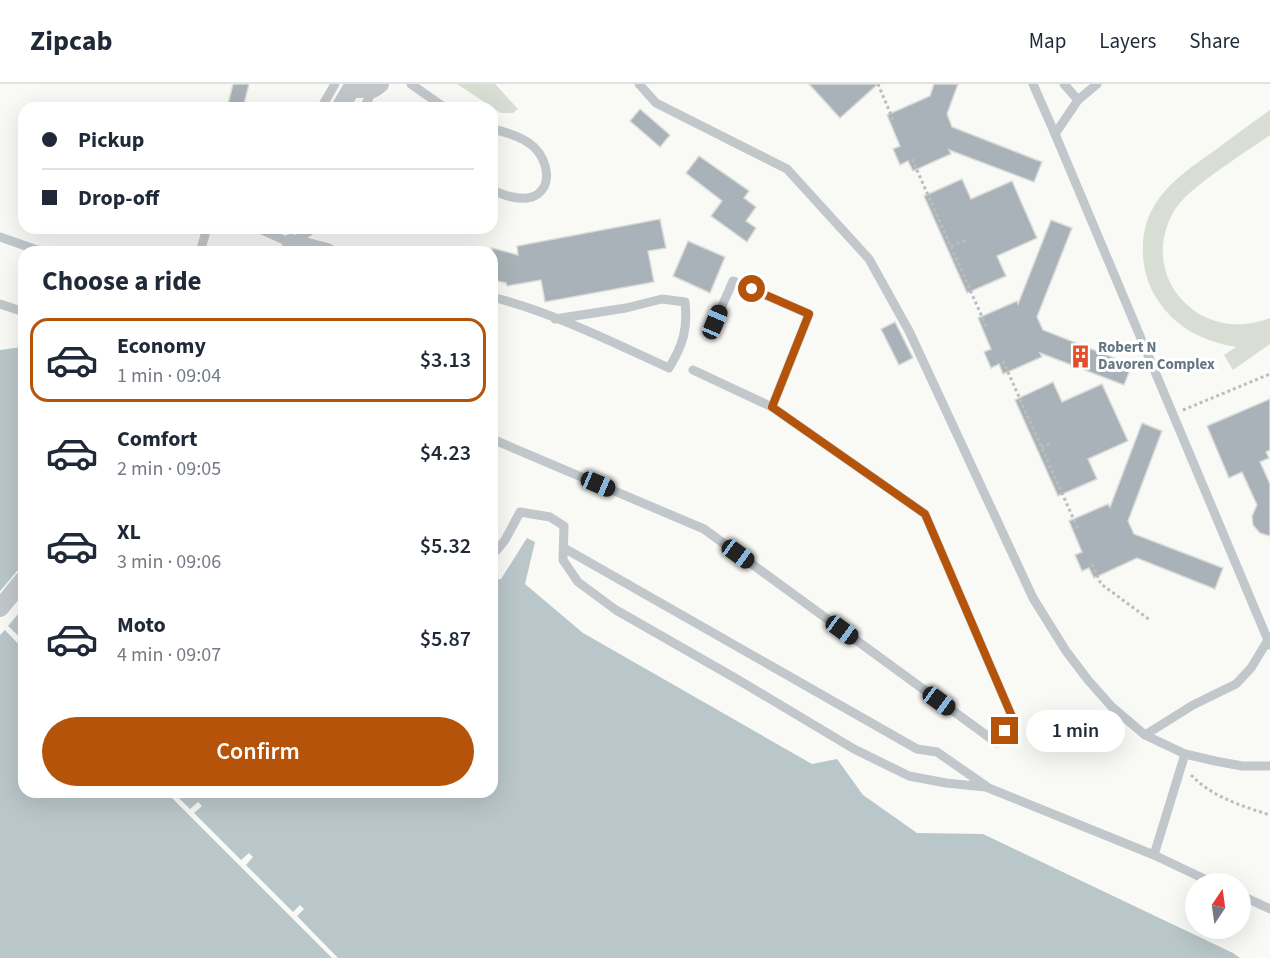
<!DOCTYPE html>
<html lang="en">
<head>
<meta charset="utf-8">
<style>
  body { margin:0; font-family:"Source Sans 3",sans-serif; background:#f6f6f7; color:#1f2937; height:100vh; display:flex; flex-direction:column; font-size:22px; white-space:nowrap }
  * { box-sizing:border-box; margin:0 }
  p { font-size:20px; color:#747a83 }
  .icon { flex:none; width:33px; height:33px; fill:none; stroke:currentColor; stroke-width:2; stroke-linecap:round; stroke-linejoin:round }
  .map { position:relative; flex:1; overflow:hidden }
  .sheet { position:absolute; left:18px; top:162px; width:480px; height:552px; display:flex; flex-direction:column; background:#fff; border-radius:18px; box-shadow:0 6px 24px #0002 }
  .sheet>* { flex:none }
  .guide { position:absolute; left:18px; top:18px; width:480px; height:132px; border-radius:18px; box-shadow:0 6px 24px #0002; display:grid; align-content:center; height:132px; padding:0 24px; background:#fff }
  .needle { width:39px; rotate:13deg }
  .fabs { position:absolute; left:1185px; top:789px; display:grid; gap:12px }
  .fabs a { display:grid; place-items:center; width:66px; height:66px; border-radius:50%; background:#fff; box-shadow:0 6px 24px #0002; font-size:30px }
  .end { position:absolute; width:27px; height:27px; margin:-14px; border:8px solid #b45309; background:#fff; box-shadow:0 0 0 3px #fff }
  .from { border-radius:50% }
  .bubble { position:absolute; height:42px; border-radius:21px; background:#fff; box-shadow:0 6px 24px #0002; font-size:20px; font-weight:600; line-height:42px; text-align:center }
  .car { position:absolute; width:18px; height:36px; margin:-18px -9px; border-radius:8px; box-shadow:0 0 4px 2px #0007; background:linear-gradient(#222 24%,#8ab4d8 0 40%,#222 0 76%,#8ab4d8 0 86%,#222 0) }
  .guide b { display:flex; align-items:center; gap:21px; height:57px; font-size:22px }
  .guide b+b { border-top:2px solid #e0e1e3 }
  .guide i { width:15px; height:15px; background:#1f2937 }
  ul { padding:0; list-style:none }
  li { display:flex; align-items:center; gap:18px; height:84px; margin:0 12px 9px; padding:0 12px; border:3px solid transparent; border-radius:18px }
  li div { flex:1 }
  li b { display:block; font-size:22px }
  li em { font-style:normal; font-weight:600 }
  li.active { border-color:#b45309 }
  li>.icon { width:54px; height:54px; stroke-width:1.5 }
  h2 { padding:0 24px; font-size:27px; line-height:72px }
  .button { display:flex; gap:12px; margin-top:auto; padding:12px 24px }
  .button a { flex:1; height:69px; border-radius:36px; background:#b45309; color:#fff; font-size:24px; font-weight:600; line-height:69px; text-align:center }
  header { display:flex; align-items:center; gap:36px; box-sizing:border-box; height:84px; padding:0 30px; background:#fff; border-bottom:2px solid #e0e1e3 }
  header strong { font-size:28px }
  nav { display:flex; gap:33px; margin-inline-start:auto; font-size:21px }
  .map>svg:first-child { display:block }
  .green { fill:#d9ded5 }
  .water { fill:#b9c6ca }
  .pier { fill:#f9f9f6 }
  .building { fill:#a9b2b8; stroke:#dbdbd9; stroke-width:1.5 }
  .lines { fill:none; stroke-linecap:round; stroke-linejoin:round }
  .path { stroke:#babec1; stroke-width:3; stroke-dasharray:3 3; stroke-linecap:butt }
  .lane { stroke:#c2c7cb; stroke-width:9 }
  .street { stroke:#c2c7cb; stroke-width:18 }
  .route { stroke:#b45309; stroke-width:8 }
  .labels { text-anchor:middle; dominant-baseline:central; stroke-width:6; stroke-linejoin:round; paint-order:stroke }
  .poi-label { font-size:15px; font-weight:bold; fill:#637682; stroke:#fff; text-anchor:start }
</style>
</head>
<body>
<header>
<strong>Zipcab</strong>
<nav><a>Map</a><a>Layers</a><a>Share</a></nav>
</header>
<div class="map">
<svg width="1270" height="874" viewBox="0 0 1270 874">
  <rect width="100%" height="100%" fill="#f9f9f6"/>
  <!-- green -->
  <g class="green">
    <polygon points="457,0 495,0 518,25 513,29 501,29"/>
    <path d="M1270,26V51C1245,69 1188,103 1174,127C1136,193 1201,262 1270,234V260L1233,286L1224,271L1236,263C1202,257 1176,244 1157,215C1148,201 1144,187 1143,171C1140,119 1175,94 1214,67C1232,53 1251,40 1270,26Z"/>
  </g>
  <!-- water -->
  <polygon class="water" points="22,263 24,264 24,708 492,708 492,496 501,495 527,454 535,458 525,500 583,549 812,680 837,675 863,711 917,749 983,750 1233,869 1240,874 0,874 0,266"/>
  <!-- pier -->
  <g class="pier">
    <polygon points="24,479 24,523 8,542 24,557 24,566 5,546 0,551 0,507"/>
    <polygon points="166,708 173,708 190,725 198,718 202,722 194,729 241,776 249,769 253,773 246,781 293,828 300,821 304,825 297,832 338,874 332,874"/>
  </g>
  <!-- building -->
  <g class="building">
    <polygon points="233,0 249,0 243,24 227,24"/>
    <polygon points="809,0 878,0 840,34"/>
    <polygon points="934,0 958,0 947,30 952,43 1042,78 1034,98 949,66 951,70 913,87 908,77 900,81 893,65 900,62 887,31 930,12"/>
    <polygon points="640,25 670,51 660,63 630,37"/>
    <polygon points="699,72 749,107 744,114 756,123 746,137 756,144 747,158 711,132 722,117 686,89"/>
    <polygon points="962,95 971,115 1012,97 1037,154 997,172 1006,192 967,209 924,112"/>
    <polygon points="660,135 666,164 648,167 654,198 545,218 541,196 507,202 506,199 492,196 492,164 518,171 517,162"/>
    <polygon points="1051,136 1072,144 1037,233 1043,246 1132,281 1124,301 1040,269 1042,273 1003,290 999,280 991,284 984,268 991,265 978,234 1017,217 1018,220"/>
    <polygon points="688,157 725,173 710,209 673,192"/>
    <polygon points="895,238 913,274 899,281 881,245"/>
    <polygon points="1053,298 1062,318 1102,300 1128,357 1088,375 1097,395 1058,412 1015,316"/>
    <polygon points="1270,315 1270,366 1266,368 1269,374 1260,378 1270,400 1270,452 1260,449 1253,441 1252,432 1257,421 1242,388 1229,394 1207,342"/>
    <polygon points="1142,339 1162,347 1128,437 1134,450 1223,484 1215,505 1137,474 1094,494 1089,484 1082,487 1075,471 1082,468 1069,437 1108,420 1110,423"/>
  </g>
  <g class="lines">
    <!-- path -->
    <g class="path">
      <polyline points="878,0 894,38"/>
      <polyline points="912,75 987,244"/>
      <polyline points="951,162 966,156"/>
      <polyline points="1003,277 1078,445"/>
      <polyline points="1183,326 1270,290"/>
      <polyline points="1041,363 1051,359"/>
      <polyline points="1092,480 1101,500 1150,536"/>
      <path d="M1191,691C1212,713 1242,722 1270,731"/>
    </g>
    <!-- lane -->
    <g class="lane">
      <polyline points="411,0 445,24"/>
      <polyline points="639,0 656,19 787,85 869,175 909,247 1033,514 1066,567 1088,596 1112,623 1145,651 1185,670 1215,677 1242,682 1270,682"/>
      <polyline points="1033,0 1055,50"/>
      <polyline points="1064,0 1078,16"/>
      <polyline points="1097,0 1078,16 1055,50 1270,561"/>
      <polyline points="321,24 335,0"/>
      <polyline points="364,24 373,5"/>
      <path d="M492,45C506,48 524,54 534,63C548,76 554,105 532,113C520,117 501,111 492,105"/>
      <polyline points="257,144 291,159"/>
      <polyline points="0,153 43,168"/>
      <polyline points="293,158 314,144"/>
      <polyline points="200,168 207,144"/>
      <path d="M492,213C552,228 612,258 669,284C683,261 688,245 685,218L662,215L626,224L555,235"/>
      <polyline points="0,220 24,228"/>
      <polyline points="715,238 733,197 809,230 772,323"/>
      <polyline points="492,355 704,445 997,659 1013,635 925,430 772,323 693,286"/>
      <polyline points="564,464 917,665 937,668 986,702"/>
      <polyline points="492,472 505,456 520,428 550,433 564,442 563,476 578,498 616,526 735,594 854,665 909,692 946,699 986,703 1154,771 1215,800"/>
      <polyline points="1145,651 1193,621 1236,600 1251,584 1268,556"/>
      <polyline points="1154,771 1185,670"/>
      <polyline points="1240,811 1270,825"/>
    </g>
    <!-- street -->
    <g class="street">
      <polyline points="340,24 351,5 373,5 380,0"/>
      <polyline points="291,159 327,168"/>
      <polyline points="0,524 24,495"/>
    </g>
  </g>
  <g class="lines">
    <!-- route -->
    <polyline class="route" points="752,205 809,230 772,323 925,430 1013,635 1005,647"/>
  </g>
  <!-- icons -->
  <defs>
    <symbol id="building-bare" viewBox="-9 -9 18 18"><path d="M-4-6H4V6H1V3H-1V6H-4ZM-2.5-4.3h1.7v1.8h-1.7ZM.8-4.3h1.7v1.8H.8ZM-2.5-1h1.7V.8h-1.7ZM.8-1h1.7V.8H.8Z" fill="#e64d29" stroke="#fff" stroke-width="2.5" paint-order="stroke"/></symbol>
  </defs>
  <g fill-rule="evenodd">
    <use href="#building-bare" x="1064" y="256" width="33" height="33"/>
  </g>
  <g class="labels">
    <!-- poi labels -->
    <g class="poi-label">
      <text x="1098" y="263">Robert N<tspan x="1098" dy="17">Davoren Complex</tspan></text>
    </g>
  </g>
</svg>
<div class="fabs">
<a><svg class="needle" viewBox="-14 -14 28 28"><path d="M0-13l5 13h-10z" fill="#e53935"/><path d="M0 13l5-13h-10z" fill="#747a83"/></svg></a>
</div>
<i class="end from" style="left:752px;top:205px"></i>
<i class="end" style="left:1005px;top:647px"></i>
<div class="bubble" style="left:1026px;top:626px;width:99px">1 min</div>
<i class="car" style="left:715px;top:238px;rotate:23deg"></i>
<i class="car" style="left:598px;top:400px;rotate:113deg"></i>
<i class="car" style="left:738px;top:470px;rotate:126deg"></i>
<i class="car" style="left:842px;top:546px;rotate:126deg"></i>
<i class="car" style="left:939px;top:617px;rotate:126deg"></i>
<div class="guide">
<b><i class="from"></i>Pickup</b>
<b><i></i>Drop-off</b>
</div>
<section class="sheet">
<h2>Choose a ride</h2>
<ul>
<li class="active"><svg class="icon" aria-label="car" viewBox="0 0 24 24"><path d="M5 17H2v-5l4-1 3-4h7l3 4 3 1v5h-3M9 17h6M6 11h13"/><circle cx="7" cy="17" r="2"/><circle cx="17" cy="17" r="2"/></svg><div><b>Economy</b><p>1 min · 09:04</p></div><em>$3.13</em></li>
<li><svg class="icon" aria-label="car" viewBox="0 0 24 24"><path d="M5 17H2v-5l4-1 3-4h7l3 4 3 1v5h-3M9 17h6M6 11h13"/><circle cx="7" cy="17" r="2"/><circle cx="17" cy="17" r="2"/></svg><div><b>Comfort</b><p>2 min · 09:05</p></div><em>$4.23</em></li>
<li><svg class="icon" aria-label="car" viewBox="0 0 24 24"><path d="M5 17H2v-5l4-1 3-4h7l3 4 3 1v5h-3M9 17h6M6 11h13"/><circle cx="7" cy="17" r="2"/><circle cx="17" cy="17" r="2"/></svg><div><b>XL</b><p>3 min · 09:06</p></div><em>$5.32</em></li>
<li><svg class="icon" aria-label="car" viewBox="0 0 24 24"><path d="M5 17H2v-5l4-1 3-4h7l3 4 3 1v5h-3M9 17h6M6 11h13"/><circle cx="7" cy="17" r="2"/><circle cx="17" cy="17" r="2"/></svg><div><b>Moto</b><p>4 min · 09:07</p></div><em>$5.87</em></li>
</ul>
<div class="button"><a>Confirm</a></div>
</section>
</div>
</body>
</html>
